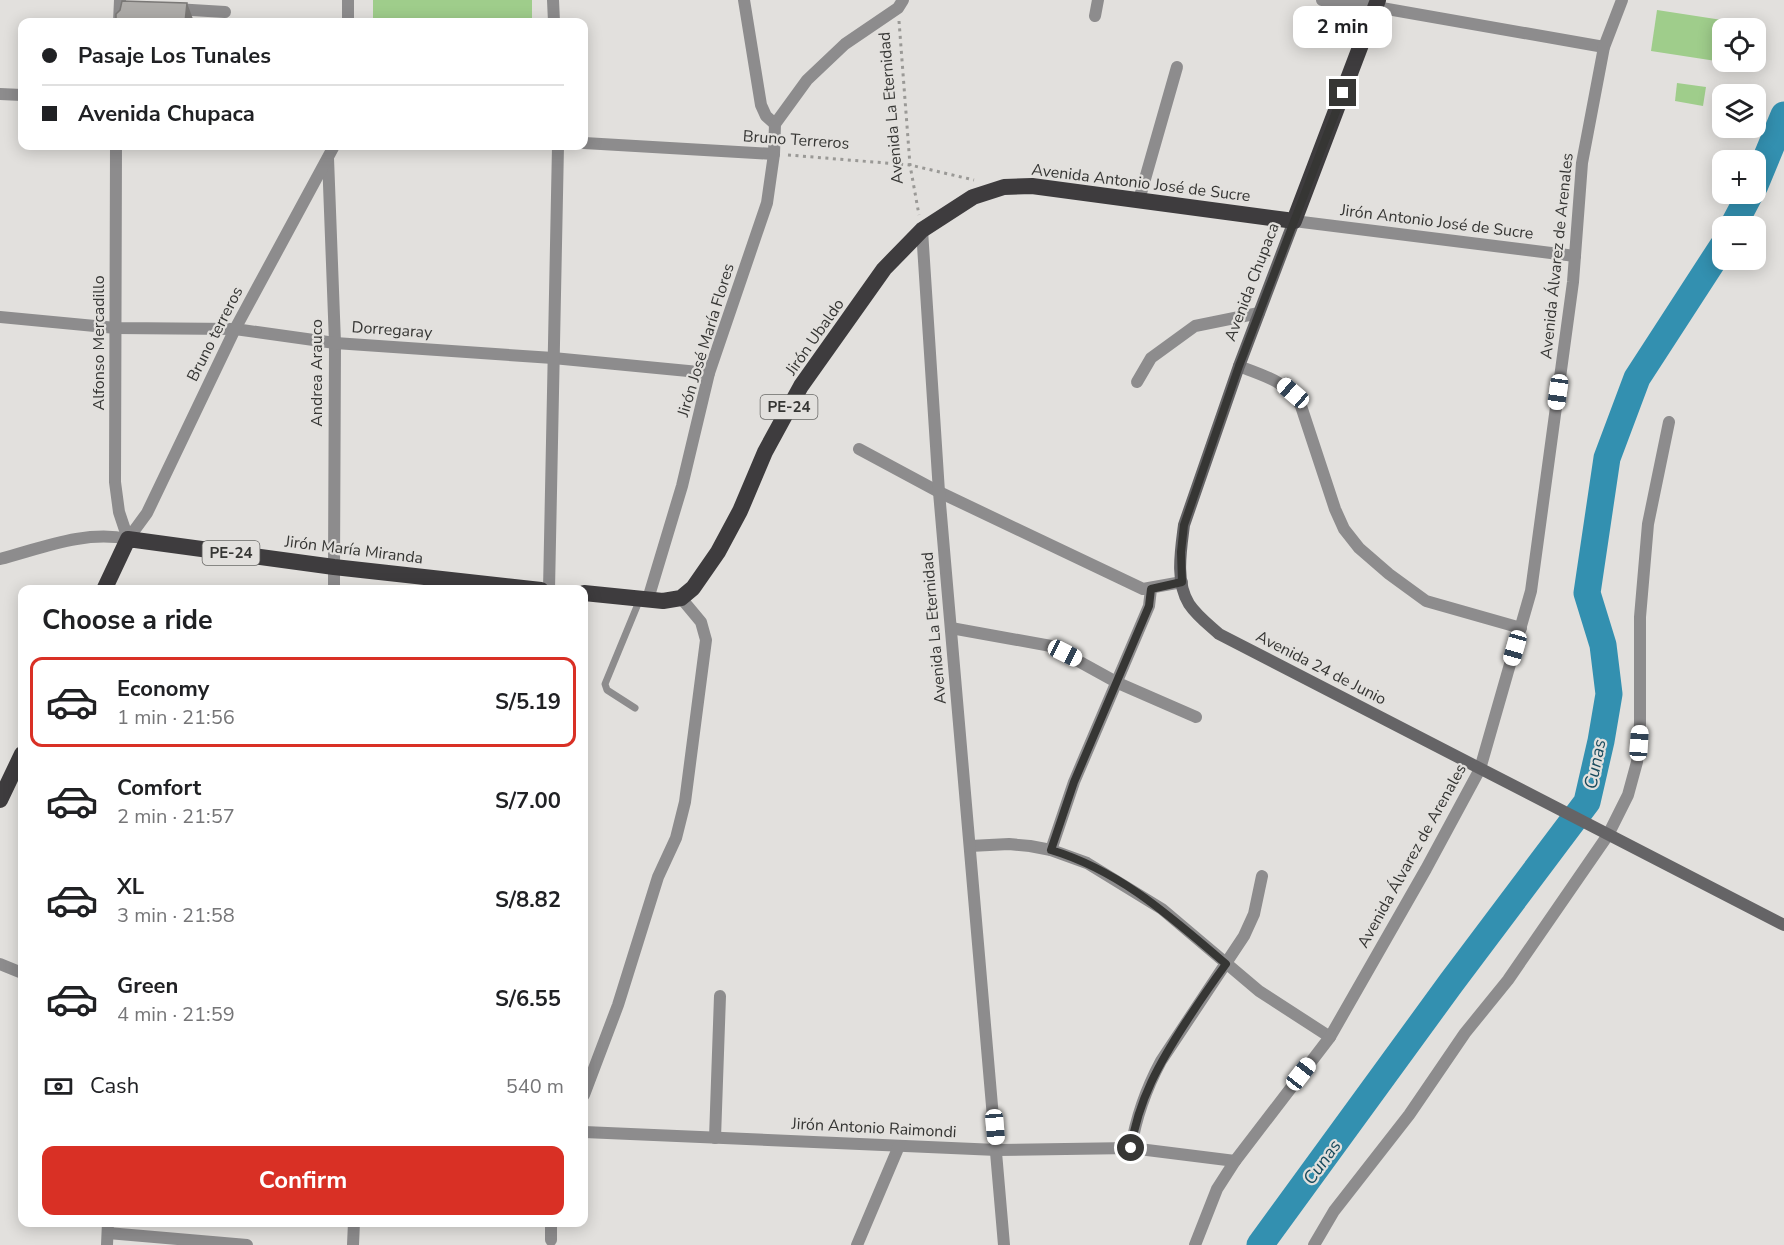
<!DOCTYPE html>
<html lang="en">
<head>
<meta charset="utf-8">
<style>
  body { margin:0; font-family:"Nunito Sans",sans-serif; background:#f6f6f6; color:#202124; height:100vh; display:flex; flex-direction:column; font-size:22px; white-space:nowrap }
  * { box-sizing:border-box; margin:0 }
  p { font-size:20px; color:#757577 }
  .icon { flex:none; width:33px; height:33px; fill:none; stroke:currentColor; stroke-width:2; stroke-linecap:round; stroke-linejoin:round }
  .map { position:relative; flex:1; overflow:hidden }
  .details { position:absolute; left:18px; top:585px; width:570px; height:642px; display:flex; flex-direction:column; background:#fff; border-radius:12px; box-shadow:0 3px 15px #0003 }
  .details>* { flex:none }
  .guide { position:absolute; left:18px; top:18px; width:570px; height:132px; border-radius:12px; box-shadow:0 3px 15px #0003; display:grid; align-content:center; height:132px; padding:0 24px; background:#fff }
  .buttons { position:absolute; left:1712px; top:18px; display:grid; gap:12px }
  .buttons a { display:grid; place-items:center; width:54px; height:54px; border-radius:12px; background:#fff; box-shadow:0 3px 15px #0003; font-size:30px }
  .end { position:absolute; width:27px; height:27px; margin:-14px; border:8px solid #363634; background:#fff; box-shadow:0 0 0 3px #fff }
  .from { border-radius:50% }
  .bubble { position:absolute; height:42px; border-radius:12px; background:#fff; box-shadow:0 3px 15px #0003; font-size:20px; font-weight:700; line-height:42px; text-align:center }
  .car { position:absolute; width:18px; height:36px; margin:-18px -9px; border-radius:8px; box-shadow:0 0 4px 2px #0007; background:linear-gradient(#fff 24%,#345 0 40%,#fff 0 76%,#345 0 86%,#fff 0) }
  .guide b { display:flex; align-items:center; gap:21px; height:57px; font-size:22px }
  .guide b+b { border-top:2px solid #e0e0e0 }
  .guide i { width:15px; height:15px; background:#202124 }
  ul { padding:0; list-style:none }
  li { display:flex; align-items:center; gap:18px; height:90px; margin:0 12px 9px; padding:0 12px; border:3px solid transparent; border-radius:12px }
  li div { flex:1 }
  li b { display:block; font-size:22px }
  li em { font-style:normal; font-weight:700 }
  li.on { border-color:#d93025 }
  li>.icon { width:54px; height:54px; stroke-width:1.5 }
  h2 { padding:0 24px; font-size:27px; line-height:72px }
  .pay { display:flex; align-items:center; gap:15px; height:66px; padding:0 24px; font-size:22px }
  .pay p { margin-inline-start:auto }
  .button { display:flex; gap:12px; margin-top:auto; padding:12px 24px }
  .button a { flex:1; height:69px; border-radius:12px; background:#d93025; color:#fff; font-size:24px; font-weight:700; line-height:69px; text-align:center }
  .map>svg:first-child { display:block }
  .green { fill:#9fcd8b }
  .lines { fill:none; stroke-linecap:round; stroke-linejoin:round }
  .river { stroke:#3390b0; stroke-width:27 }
  .path { stroke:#9a9996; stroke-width:3; stroke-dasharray:3 4.5; stroke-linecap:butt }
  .service { stroke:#8d8c8d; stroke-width:7 }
  .minor { stroke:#8d8c8d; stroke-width:12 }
  .tertiary { stroke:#8d8c8d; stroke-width:12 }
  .secondary { stroke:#656466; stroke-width:12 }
  .trunk { stroke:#3e3c3e; stroke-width:16 }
  .shaded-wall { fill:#7a7876 }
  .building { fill:#aeaca9; stroke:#7a7876; stroke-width:1.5 }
  .route { stroke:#363634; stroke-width:8 }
  .labels { text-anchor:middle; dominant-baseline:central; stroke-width:4.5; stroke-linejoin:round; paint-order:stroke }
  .shield { fill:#e2e0dd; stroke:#6a6967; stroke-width:1.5 }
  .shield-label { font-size:15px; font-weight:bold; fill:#363634 }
  .street-label { font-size:16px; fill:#363634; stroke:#e2e0dd }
  .water-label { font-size:18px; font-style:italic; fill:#194b5d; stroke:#e2e0dd }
</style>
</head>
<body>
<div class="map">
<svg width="1784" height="1245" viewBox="0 0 1784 1245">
  <rect width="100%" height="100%" fill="#e2e0dd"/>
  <!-- green -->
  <g class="green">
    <rect x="373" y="0" width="159" height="22"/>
    <polygon points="1657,10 1722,20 1716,61 1651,51"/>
    <polygon points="1677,83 1706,87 1703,106 1675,101"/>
  </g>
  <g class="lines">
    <!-- river -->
    <g class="river">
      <polyline points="1755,185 1784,115"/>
      <polyline points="1733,226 1750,194"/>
      <polyline points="1260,1245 1451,983 1587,802 1601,741 1609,694 1603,645 1587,593 1607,458 1637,378 1722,247"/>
    </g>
    <!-- path -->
    <g class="path">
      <polyline points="899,21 910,165 919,215"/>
      <polyline points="788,155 910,165 974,180"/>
    </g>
    <!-- service -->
    <polyline class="service" points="635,708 607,690 605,684 640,599"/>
    <!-- minor -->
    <g class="minor">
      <polyline points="553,0 554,22"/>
      <polyline points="744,0 761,105 766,116 775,124"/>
      <polyline points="1322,0 1376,7 1604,47"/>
      <polyline points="175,9 225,12"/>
      <polyline points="1095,16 1098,0"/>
      <polyline points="348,22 348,0"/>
      <polyline points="584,143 774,154"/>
      <polyline points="328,158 335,343 334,567"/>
      <polyline points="1139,200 1177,67"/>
      <polyline points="1294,221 1575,256"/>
      <polyline points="0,317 116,328 235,329 335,343 553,358 709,373"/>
      <path d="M1239,366C1266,377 1285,380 1301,406L1335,509L1344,529L1359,548L1389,574L1426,601L1521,628"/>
      <polyline points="1137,382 1151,358 1195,326 1259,313"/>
      <polyline points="859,449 939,492 1143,589 1182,582"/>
      <path d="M0,559C42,548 85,530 128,539L147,513L235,329L334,146"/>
      <polyline points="549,590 558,146"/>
      <polyline points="951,628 1051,646 1118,683 1196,717"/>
      <polyline points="970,846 1009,844 1030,846 1051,850 1087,863 1162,909 1259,991 1330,1037"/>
      <polyline points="1051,850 1074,782 1149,606 1151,589"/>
      <polyline points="0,964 22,973"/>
      <polyline points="584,1095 618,1005 658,877 676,838 685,802 706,640 701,622 681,598"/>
      <polyline points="584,1132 997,1150 1131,1148 1235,1161"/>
      <polyline points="715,1138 720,996"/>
      <path d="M1131,1148C1136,1117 1146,1089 1161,1061L1244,936L1254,914L1262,876"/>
      <polyline points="108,1233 247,1245"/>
      <polyline points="551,1240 551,1222"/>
      <polyline points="107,1245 108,1222"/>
      <polyline points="857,1245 899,1146"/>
      <polyline points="1195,1245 1217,1189 1235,1161 1330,1037 1426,869 1480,769"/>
      <polyline points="1314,1245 1334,1211 1409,1115 1465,1033 1508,980 1608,835 1628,795 1637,762 1640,723 1640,617 1648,524 1669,422"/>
    </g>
    <!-- tertiary -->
    <g class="tertiary">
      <polyline points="119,22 120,0"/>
      <polyline points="0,94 22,95"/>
      <polyline points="116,146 115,482 119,512 128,539"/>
      <polyline points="922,230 939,492 1004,1245"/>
      <polyline points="334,567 334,590"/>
      <polyline points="648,599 682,486 709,373 767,203 774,154 775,124 807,80 845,44 898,8 903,0"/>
      <polyline points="1480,769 1531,591 1573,282 1582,163 1604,47 1622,0"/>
      <polyline points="353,1245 354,1222"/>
    </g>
    <!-- secondary -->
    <path class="secondary" d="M1294,221L1239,366L1184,525C1181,549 1175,582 1189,604C1197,616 1209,625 1219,634L1784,925"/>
    <!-- trunk -->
    <g class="trunk">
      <polyline points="104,590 128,539 334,567 541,590"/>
      <polyline points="584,593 663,601 681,598 693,588 718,552 740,511 765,452 801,386 884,269 922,230 973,197 1004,187 1032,186 1294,221 1378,0"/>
      <polyline points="0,800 22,754"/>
    </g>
  </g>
  <!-- shaded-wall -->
  <polygon class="shaded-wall" points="187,3 193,19 193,22 185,22"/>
  <!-- building -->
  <polygon class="building" points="122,1 187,3 185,22 116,22 116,14 120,10"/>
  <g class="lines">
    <!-- route -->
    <path class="route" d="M1131,1148C1138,1100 1160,1062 1186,1022C1199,1002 1212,983 1226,964C1172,918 1121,871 1051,850L1074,782L1149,606L1151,589L1182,582L1181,552L1184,525L1239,366L1343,93"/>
  </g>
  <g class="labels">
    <!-- shield labels -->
    <g class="shield">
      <rect x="760.5" y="395" width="57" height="24" rx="4.5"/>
      <rect x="202.5" y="541" width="57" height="24" rx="4.5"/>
    </g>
    <g class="shield-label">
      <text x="789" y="407">PE-24</text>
      <text x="231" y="553">PE-24</text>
    </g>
    <!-- street labels -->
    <g class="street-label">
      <text transform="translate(891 108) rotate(-95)">Avenida La Eternidad</text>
      <text transform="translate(796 140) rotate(4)">Bruno Terreros</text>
      <text transform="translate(1141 183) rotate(7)">Avenida Antonio José de Sucre</text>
      <text transform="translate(1437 222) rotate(7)">Jirón Antonio José de Sucre</text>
      <text transform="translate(1557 256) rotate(-84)">Avenida Álvarez de Arenales</text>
      <text transform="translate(1252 282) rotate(-69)">Avenida Chupaca</text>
      <text transform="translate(392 330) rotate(4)">Dorregaray</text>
      <text transform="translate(215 334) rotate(-63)">Bruno terreros</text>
      <text transform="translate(815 337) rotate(-55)">Jirón Ubaldo</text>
      <text transform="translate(706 340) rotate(-73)">Jirón José María Flores</text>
      <text transform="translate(99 343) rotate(-90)">Alfonso Mercadillo</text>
      <text transform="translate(317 373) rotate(-90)">Andrea Arauco</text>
      <text transform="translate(354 550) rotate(7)">Jirón María Miranda</text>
      <text transform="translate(934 628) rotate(-95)">Avenida La Eternidad</text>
      <text transform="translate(1321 668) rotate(27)">Avenida 24 de Junio</text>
      <text transform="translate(1412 856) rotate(-61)">Avenida Álvarez de Arenales</text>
      <text transform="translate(874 1128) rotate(3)">Jirón Antonio Raimondi</text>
    </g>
    <!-- water labels -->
    <g class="water-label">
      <text transform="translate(1595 764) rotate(-79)">Cunas</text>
      <text transform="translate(1322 1162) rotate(-54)">Cunas</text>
    </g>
  </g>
</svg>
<div class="buttons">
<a><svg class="icon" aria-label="locate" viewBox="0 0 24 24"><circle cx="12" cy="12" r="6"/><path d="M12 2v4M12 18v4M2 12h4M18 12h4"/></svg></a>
<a><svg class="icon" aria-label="layers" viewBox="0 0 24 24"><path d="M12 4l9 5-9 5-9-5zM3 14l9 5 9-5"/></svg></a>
<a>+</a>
<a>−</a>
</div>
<i class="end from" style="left:1131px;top:1148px"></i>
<i class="end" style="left:1343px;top:93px"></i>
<div class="bubble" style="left:1293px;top:6px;width:99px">2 min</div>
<i class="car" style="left:1558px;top:392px;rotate:188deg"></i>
<i class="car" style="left:1293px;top:393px;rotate:311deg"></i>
<i class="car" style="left:1515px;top:648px;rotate:196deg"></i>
<i class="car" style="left:1065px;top:653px;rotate:117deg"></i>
<i class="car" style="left:1639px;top:743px;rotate:4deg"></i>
<i class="car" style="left:1301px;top:1074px;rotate:38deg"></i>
<i class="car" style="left:995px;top:1127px;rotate:175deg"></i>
<div class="guide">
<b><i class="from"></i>Pasaje Los Tunales</b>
<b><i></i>Avenida Chupaca</b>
</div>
<section class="details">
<h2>Choose a ride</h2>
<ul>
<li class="on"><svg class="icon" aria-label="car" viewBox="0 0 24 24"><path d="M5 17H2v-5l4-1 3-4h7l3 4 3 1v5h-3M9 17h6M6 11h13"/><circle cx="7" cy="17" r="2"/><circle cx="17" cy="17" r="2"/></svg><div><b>Economy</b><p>1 min · 21:56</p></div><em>S/5.19</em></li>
<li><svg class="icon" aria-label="car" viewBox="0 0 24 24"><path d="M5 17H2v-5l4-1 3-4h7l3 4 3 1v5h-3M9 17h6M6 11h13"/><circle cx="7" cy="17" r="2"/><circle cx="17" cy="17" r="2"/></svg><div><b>Comfort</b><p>2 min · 21:57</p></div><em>S/7.00</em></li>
<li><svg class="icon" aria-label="car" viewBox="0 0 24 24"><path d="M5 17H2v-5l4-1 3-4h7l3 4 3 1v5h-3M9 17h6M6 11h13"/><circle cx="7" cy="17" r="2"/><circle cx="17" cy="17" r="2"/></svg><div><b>XL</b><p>3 min · 21:58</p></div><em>S/8.82</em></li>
<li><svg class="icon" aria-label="car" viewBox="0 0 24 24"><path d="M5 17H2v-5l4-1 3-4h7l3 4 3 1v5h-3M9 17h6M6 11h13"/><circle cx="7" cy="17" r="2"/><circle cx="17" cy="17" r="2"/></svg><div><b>Green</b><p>4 min · 21:59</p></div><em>S/6.55</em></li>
</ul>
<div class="pay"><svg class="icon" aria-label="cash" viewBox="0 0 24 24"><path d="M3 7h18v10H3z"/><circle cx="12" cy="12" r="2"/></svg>Cash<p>540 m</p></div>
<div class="button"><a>Confirm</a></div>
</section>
</div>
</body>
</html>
